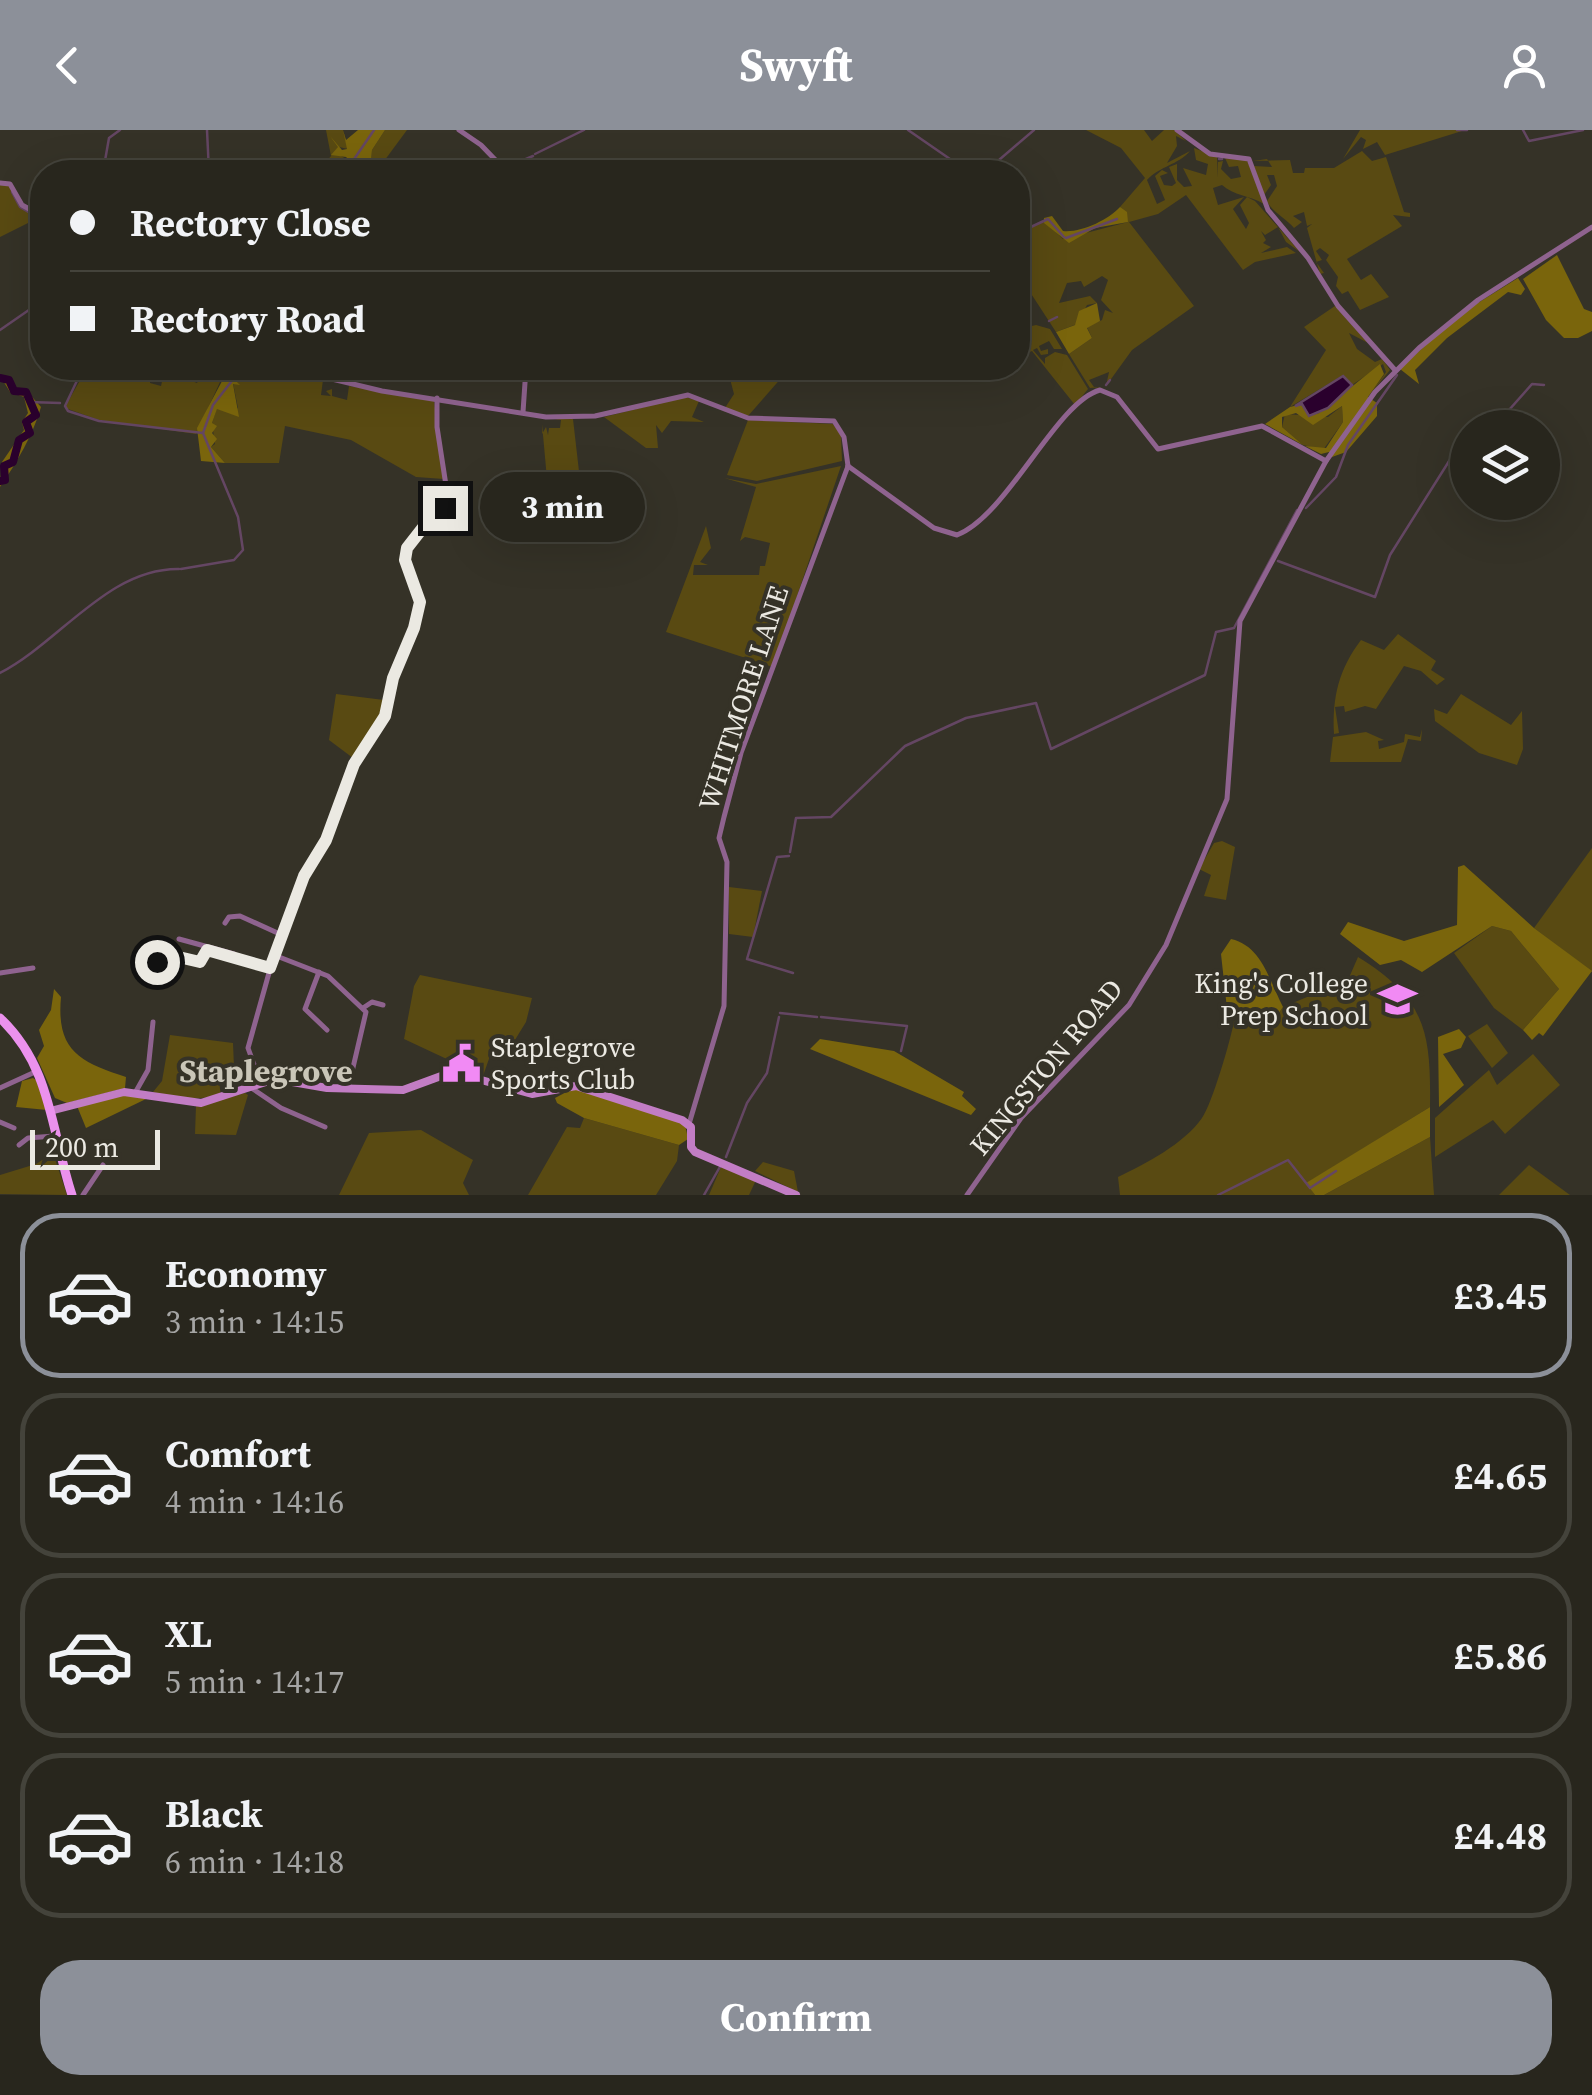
<!DOCTYPE html>
<html lang="en">
<head>
<meta charset="utf-8">
<style>
  body { margin:0; font-family:"Source Serif 4",serif; background:#302e26; color:#f1f3f6; height:100vh; display:flex; flex-direction:column; font-size:38px; white-space:nowrap }
  * { box-sizing:border-box; margin:0 }
  p { font-size:32px; color:#a5a5a4 }
  .icon { flex:none; width:55px; height:55px; fill:none; stroke:currentColor; stroke-width:2; stroke-linecap:round; stroke-linejoin:round }
  .map { position:relative; height:1065px; overflow:hidden }
  .details { display:flex; flex-direction:column; background:#28261d; flex:1 }
  .details>* { flex:none }
  .hud { position:absolute; left:30px; top:30px; width:1000px; height:220px; border-radius:40px; box-shadow:0 10px 40px #0002,0 0 0 2px #44433b; display:grid; align-content:center; height:220px; padding:0 40px; background:#28261d }
  .tools { position:absolute; left:1450px; top:280px; display:grid; gap:20px }
  .tools a { display:grid; place-items:center; width:110px; height:110px; border-radius:50%; background:#28261d; box-shadow:0 10px 40px #0002,0 0 0 2px #44433b; font-size:50px }
  .scale { position:absolute; left:30px; bottom:25px; width:130px; box-sizing:border-box; padding-left:10px; border:5px solid #ebe9e2; border-top:0; font-size:28px; line-height:35px; white-space:nowrap; color:#ebe9e2; -webkit-text-stroke:8px #353227; paint-order:stroke }
  .end { position:absolute; width:45px; height:45px; margin:-22px; border:12px solid #ebe9e2; background:#111; box-shadow:0 0 0 5px #111 }
  .from { border-radius:50% }
  .bubble { position:absolute; height:70px; border-radius:35px; background:#28261d; box-shadow:0 10px 40px #0002,0 0 0 2px #44433b; font-size:32px; font-weight:700; line-height:70px; text-align:center }
  .hud b { display:flex; align-items:center; gap:35px; height:95px; font-size:38px }
  .hud b+b { border-top:2px solid #44433b }
  .hud i { width:25px; height:25px; background:#f1f3f6 }
  ul { padding:18px 0 0; list-style:none }
  li { display:flex; align-items:center; gap:30px; height:165px; margin:0 20px 15px; padding:0 20px; border:5px solid #44433b; border-radius:40px }
  li div { flex:1 }
  li b { display:block; font-size:38px }
  li em { font-style:normal; font-weight:700 }
  li.on { border-color:#8c9099 }
  li>.icon { width:90px; height:90px; stroke-width:1.5 }
  .primary-button { display:flex; gap:20px; margin-top:auto; padding:20px 40px }
  .primary-button a { flex:1; height:115px; border-radius:40px; background:#8c9099; color:#fff; font-size:40px; font-weight:700; line-height:115px; text-align:center }
  header { display:flex; justify-content:space-between; align-items:center; height:130px; padding:0 40px; background:#8c9099; color:#fff; font-size:45px; font-weight:700 }
  .map>svg:first-child { display:block }
  .green { fill:#594a12 }
  .forest { fill:#7a650c }
  .water { fill:#2a002d; stroke:#644663; stroke-width:2.5 }
  .lines { fill:none; stroke-linecap:round; stroke-linejoin:round }
  .stream { stroke:#644663; stroke-width:2.5 }
  .river { stroke:#2a002d; stroke-width:8 }
  .street { stroke:#8f638f; stroke-width:5 }
  .secondary { stroke:#c27dc4; stroke-width:8 }
  .primary { stroke:#eb91ed; stroke-width:9 }
  .route { stroke:#ebe9e2; stroke-width:12 }
  .labels { text-anchor:middle; dominant-baseline:central; stroke-width:8; stroke-linejoin:round; paint-order:stroke }
  .street-label { font-size:28px; fill:#ebe9e2; stroke:#353227 }
  .poi-label { font-size:28px; fill:#ebe9e2; stroke:#353227; text-anchor:end }
  .quarter-label { font-size:32px; font-weight:bold; fill:#cac6b8; stroke:#353227 }
</style>
</head>
<body>
<header><svg class="icon" aria-label="back" viewBox="0 0 24 24"><path d="M15 5l-7 7 7 7"/></svg>Swyft<svg class="icon" aria-label="person" viewBox="0 0 24 24"><circle cx="12" cy="8" r="4"/><path d="M4 21q1-7 8-7t8 7"/></svg></header>
<div class="map">
<svg width="1592" height="1065" viewBox="0 0 1592 1065">
  <rect width="100%" height="100%" fill="#353227"/>
  <!-- green -->
  <g class="green">
    <polygon points="326,0 343,0 348,19 339,17 341,26 358,36 354,41 317,42 331,26"/>
    <polygon points="385,0 407,0 376,42 370,42 372,20"/>
    <path d="M1086,0H1144L1152,11L1164,0H1174L1186,11L1176,6L1177,16L1167,33L1190,21C1178,35 1160,36 1147,50L1157,74L1165,70L1155,46L1162,40L1168,43L1160,46L1164,55L1172,56L1176,53L1169,37L1177,34V50L1184,57L1192,56L1183,38L1206,45L1208,34L1196,30L1194,18L1217,27L1218,48V32L1223,31L1221,39L1231,49L1241,47L1238,36L1229,37L1225,28L1247,30L1264,74C1249,65 1234,66 1222,55L1213,58L1218,75L1244,67L1233,79L1246,99L1249,93L1240,75L1247,67L1255,71L1300,122L1286,112L1278,97L1265,105L1261,101L1266,110L1263,113L1271,117L1261,123L1287,117L1296,123L1255,132L1243,140L1186,65L1158,84L1129,92L1194,176L1132,220L1106,256L1109,242L1089,250L1094,257H1103L1090,258L1069,224L1092,208L1087,197L1102,190L1105,180L1113,183L1101,170L1108,150L1102,146L1084,157L1081,151L1067,153L1059,173L1090,166L1097,173L1087,175L1077,194L1056,202L1028,159V165L1019,168L1027,183L1018,187V105L1044,91L1063,109L1128,92L1120,77L1145,48L1121,18Z"/>
    <polygon points="1360,0 1460,0 1462,1 1385,25 1377,12 1363,19 1366,10 1361,7 1343,29"/>
    <path d="M1362,21L1372,31L1386,27L1404,82L1410,83V87L1393,85L1402,96L1347,129L1361,150L1371,144L1389,167L1360,180L1348,161L1342,164L1336,156L1338,147L1326,130L1329,125L1320,118L1316,121L1322,130L1316,132L1324,143L1320,144L1307,98L1312,94L1307,96L1304,82L1293,86L1302,92L1294,98C1288,90 1271,81 1267,71L1277,56L1274,45H1267L1271,55L1264,65L1254,36L1272,37L1267,29L1253,31L1290,30L1293,43H1304L1305,38H1334Z"/>
    <polygon points="7,53 20,76 40,87 0,107 0,55"/>
    <polygon points="1335,176 1368,213 1349,203 1357,219 1375,232 1382,229 1390,240 1368,267 1386,242 1383,234 1352,255 1340,247 1290,277 1326,220 1304,197"/>
    <polygon points="1036,195 1050,199 1062,219 1054,219 1049,211 1039,216 1041,221 1048,219 1048,224 1041,225 1037,218 1033,220 1045,234 1045,228 1055,222 1067,225 1088,259 1075,275 1032,221 1018,227 1018,216 1024,215 1023,198"/>
    <polygon points="87,238 154,238 149,242 137,240 133,246 146,251 150,245 150,253 161,256 164,243 158,238 183,242 192,238 189,250 197,253 204,239 220,252 196,304 99,290 68,279 65,277"/>
    <polygon points="246,238 252,244 262,238 280,238 287,248 293,242 323,250 321,265 331,266 326,261 332,259 332,266 347,270 349,256 434,271 444,349 416,347 351,310 285,296 279,333 225,333 211,317 215,314 212,293 217,278 233,282 238,278 233,253"/>
    <polygon points="758,238 790,238 748,286 723,281 734,264 730,249 721,244 702,244"/>
    <polygon points="685,267 699,271 692,287 704,292 671,291 662,303 656,295 658,318 646,318 604,287"/>
    <polygon points="1342,276 1343,292 1323,320 1303,315 1282,297 1285,284 1328,287"/>
    <polygon points="548,288 573,289 580,350 547,349 542,294 542,304 546,297 548,305 549,298 560,298 561,290"/>
    <polygon points="748,290 833,294 841,305 842,331 757,351 727,345"/>
    <polygon points="841,336 773,537 666,502 706,396 711,418 700,432 708,435 694,435 693,445 759,445 760,436 765,436 770,413 745,407 740,411 756,357 724,348 756,354"/>
    <path d="M1398,504L1436,531L1431,540L1445,549L1437,555L1421,541L1404,536L1376,579L1365,576L1345,582L1344,576L1335,577L1339,603L1334,604C1332,567 1339,539 1361,510L1384,520Z"/>
    <polygon points="336,564 384,570 378,593 353,628 329,610"/>
    <polygon points="1461,564 1511,595 1522,581 1523,619 1517,635 1479,623 1435,591 1434,579 1447,584"/>
    <polygon points="1422,599 1421,611 1408,609 1401,632 1330,632 1333,607 1366,602 1384,610 1378,611 1379,619 1404,612 1405,604 1420,607"/>
    <polygon points="1222,711 1235,717 1226,770 1204,766 1211,745 1199,739 1214,713"/>
    <polygon points="1592,718 1592,842 1534,798"/>
    <polygon points="729,757 762,761 753,807 729,804"/>
    <polygon points="1492,796 1511,801 1559,859 1523,900 1494,878 1454,823"/>
    <path d="M1358,827C1426,869 1431,902 1430,977L1307,1053L1315,1065H1120L1118,1047C1145,1034 1184,1014 1202,988C1212,974 1231,909 1234,891L1278,884L1283,877L1348,850Z"/>
    <polygon points="420,845 532,868 526,892 505,926 491,923 483,946 404,909 414,856"/>
    <polygon points="1487,894 1508,923 1492,938 1468,906"/>
    <polygon points="170,905 233,913 234,937 218,943 221,967 177,969 153,962 162,951"/>
    <polygon points="1533,924 1560,955 1505,1004 1493,990 1435,1027 1435,988 1489,940 1497,955"/>
    <polygon points="245,963 248,965 236,1005 195,1004 196,976"/>
    <polygon points="584,988 679,1015 677,1031 656,1065 528,1065 567,997 580,998"/>
    <polygon points="421,1000 473,1030 463,1053 469,1065 339,1065 369,1003"/>
    <polygon points="1430,1007 1434,1065 1324,1065"/>
    <polygon points="53,1023 67,1065 0,1064 0,1045 36,1034"/>
    <polygon points="763,1032 794,1041 798,1062 755,1041"/>
    <polygon points="1529,1035 1570,1065 1499,1065"/>
    <polygon points="721,1037 757,1048 749,1065 709,1065"/>
  </g>
  <!-- forest -->
  <g class="forest">
    <polygon points="343,0 346,10 358,0 385,0 372,20 370,42 362,42 346,27 331,25 338,17 330,6 342,20 347,19"/>
    <path d="M1120,77L1127,82L1128,92L1095,98L1069,113L1044,93V88L1052,86L1063,101C1081,103 1108,90 1120,77Z"/>
    <polygon points="1557,125 1584,179 1592,182 1592,201 1578,208 1564,208 1546,190 1523,149"/>
    <polygon points="1518,148 1525,159 1521,165 1508,162 1447,208 1415,240 1419,254 1400,239 1457,186"/>
    <polygon points="1097,173 1100,191 1087,198 1092,208 1069,224 1056,202 1075,195 1079,181"/>
    <polygon points="1380,234 1384,244 1368,267 1377,273 1377,286 1346,322 1332,327 1329,322 1321,324 1305,316 1326,318 1343,292 1342,276 1313,295 1296,283 1282,287 1282,297 1303,315 1265,294 1290,277 1302,274 1309,286 1319,283"/>
    <polygon points="229,238 262,238 252,244 245,239 244,248 235,250 240,255 233,254 239,287 217,279 212,293 217,296 212,303 217,309 211,317 225,333 201,331 197,298"/>
    <path d="M0,246L8,247L15,258L25,259L41,277C33,305 17,332 0,357L2,332L24,300L22,292L28,283L24,267L10,262Z"/>
    <polygon points="1464,735 1534,798 1592,841 1543,906 1539,903 1532,910 1523,900 1559,859 1511,801 1492,796 1422,842 1401,830 1380,835 1340,804 1348,792 1404,811 1457,795 1458,737"/>
    <path d="M1231,809C1262,816 1269,850 1283,877L1278,884L1228,888L1221,824Z"/>
    <path d="M54,859L61,867C56,921 80,932 126,947L125,958L67,973L55,968L37,928L44,916L39,900L51,880Z"/>
    <polygon points="1459,899 1466,907 1461,918 1443,924 1464,955 1439,977 1438,907"/>
    <polygon points="820,909 894,921 964,962 962,966 976,979 971,985 810,919"/>
    <polygon points="33,948 36,950 47,980 16,977 22,951"/>
    <polygon points="574,958 685,994 688,1009 679,1015 584,988 557,973 555,968"/>
    <polygon points="122,964 148,968 86,998 77,976"/>
    <polygon points="1430,977 1430,1007 1324,1065 1315,1065 1306,1053"/>
  </g>
  <!-- water -->
  <polygon class="water" points="1343,246 1352,255 1328,278 1309,286 1302,274 1295,276"/>
  <g class="lines">
    <!-- stream -->
    <g class="stream">
      <polyline points="207,0 209,42"/>
      <polyline points="908,0 963,38"/>
      <polyline points="1457,0 1467,0"/>
      <polyline points="1523,0 1529,11 1583,0"/>
      <polyline points="535,24 584,0"/>
      <polyline points="1219,29 1222,29"/>
      <polyline points="507,37 533,26"/>
      <polyline points="348,38 374,0"/>
      <polyline points="966,40 970,42"/>
      <polyline points="103,42 109,8 120,0"/>
      <polyline points="985,42 1034,0"/>
      <polyline points="12,62 20,77 42,90"/>
      <polyline points="1018,103 1048,89 1064,107"/>
      <polyline points="1066,108 1117,89"/>
      <polyline points="1049,191 1057,187"/>
      <polyline points="0,200 39,173 42,156"/>
      <polyline points="83,238 65,276 68,281 99,291 203,303"/>
      <polyline points="158,238 168,242"/>
      <polyline points="84,241 117,238"/>
      <polyline points="1106,255 1110,250"/>
      <polyline points="29,272 60,273"/>
      <polyline points="1472,298 1475,298"/>
      <polyline points="1493,298 1532,254 1544,255"/>
      <polyline points="1306,378 1336,347 1348,315 1397,245"/>
      <polyline points="1278,431 1375,467 1390,425 1468,301"/>
      <polyline points="181,439 234,430 243,420 238,387 203,303 213,275 242,238"/>
      <path d="M0,543C60,512 108,438 179,439"/>
      <polyline points="790,722 796,688 831,687 905,616 966,588 1036,573 1051,619 1205,545 1216,502 1234,498 1297,380"/>
      <polyline points="789,726 777,727 747,829 793,843"/>
      <polyline points="780,883 817,887"/>
      <polyline points="821,887 907,896 901,921"/>
      <polyline points="726,1027 747,973 767,943 779,887"/>
      <polyline points="704,1065 721,1035"/>
      <polyline points="1218,1065 1288,1030 1310,1058 1336,1041"/>
    </g>
    <!-- river -->
    <polyline class="river" points="0,248 9,250 14,261 26,262 36,285 26,292 30,303 19,310 13,332 4,336 5,350 0,351"/>
    <!-- street -->
    <g class="street">
      <polyline points="459,0 481,15 507,42"/>
      <polyline points="1177,0 1210,24 1249,29 1268,80 1308,128 1338,176 1395,240"/>
      <polyline points="0,53 10,54 22,75 42,86"/>
      <polyline points="286,238 382,261 546,287 595,286 688,265 748,288 834,291 844,307 848,336"/>
      <polyline points="523,282 526,238"/>
      <path d="M848,336L934,398L957,405C1008,385 1056,272 1100,260L1117,267L1158,319L1262,296L1326,331"/>
      <polyline points="225,793 229,787 240,786 282,805"/>
      <polyline points="179,809 234,824"/>
      <polyline points="274,825 328,846 366,882 348,959"/>
      <polyline points="157,832 156,827 171,825 200,832 207,820 270,838"/>
      <polyline points="319,842 305,879 327,900"/>
      <polyline points="0,843 33,838"/>
      <polyline points="363,878 372,872 383,875"/>
      <polyline points="260,951 248,918 274,825 304,745 330,702 354,634 385,586 393,548 417,489 420,468 405,424 432,387 449,375 437,297 437,268"/>
      <polyline points="250,957 281,978 325,997"/>
      <polyline points="0,958 35,942"/>
      <polyline points="135,963 148,940 153,892"/>
      <polyline points="0,992 14,998"/>
      <polyline points="689,994 724,876 727,732 719,708 724,687 741,623 848,336"/>
      <polyline points="19,1015 28,1008 54,1006"/>
      <polyline points="83,1065 103,1035"/>
      <polyline points="967,1065 1021,988 1129,875 1166,815 1227,669 1240,491 1326,331 1375,262 1419,218 1478,170 1592,97"/>
    </g>
    <!-- secondary -->
    <polyline class="secondary" points="54,980 124,962 201,973 275,949 327,958 403,960 452,942 532,964 576,956 682,990 691,997 691,1017 695,1022 796,1065"/>
    <!-- primary -->
    <path class="primary" d="M0,888C52,937 51,1002 72,1065"/>
  </g>
  <g class="lines">
    <!-- route -->
    <polyline class="route" points="157,832 156,827 170,825 200,832 207,820 270,838 304,746 326,710 354,634 385,586 393,548 414,498 420,472 405,430 407,418 432,386 445,378"/>
  </g>
  <!-- icons -->
  <defs>
    <symbol id="school-bare" viewBox="-9 -9 18 18"><path d="M0-5L7-2L0 1L-7-2ZM-4 1L0 2.5L4 1V4Q0 6-4 4Z" fill="#f18af4" stroke="#353227" stroke-width="2.5" paint-order="stroke"/></symbol>
    <symbol id="civic-bare" viewBox="-9 -9 18 18"><path d="M-.6-6.5H3V-4.5H.6V-3L4-1V1h2V6H-6V1h2V-1L-.6-3ZM-1.2 2.5V6h2.4V2.5Z" fill="#f18af4" stroke="#353227" stroke-width="2.5" paint-order="stroke"/></symbol>
  </defs>
  <g fill-rule="evenodd">
    <use href="#school-bare" x="1370" y="842" width="55" height="55"/>
    <use href="#civic-bare" x="434" y="906" width="55" height="55"/>
  </g>
  <g class="labels">
    <!-- street labels -->
    <g class="street-label">
      <text transform="translate(743 568) rotate(-72)">WHITMORE LANE</text>
      <text transform="translate(1046 937) rotate(-50)">KINGSTON ROAD</text>
    </g>
    <!-- poi labels -->
    <g class="poi-label">
      <text x="1368" y="853">King's College<tspan x="1368" dy="32">Prep School</tspan></text>
      <text x="491" y="917" text-anchor="start">Staplegrove<tspan x="491" dy="32">Sports Club</tspan></text>
    </g>
    <!-- quarter labels -->
    <g class="quarter-label">
      <text x="266" y="941">Staplegrove</text>
    </g>
  </g>
</svg>
<div class="tools">
<a><svg class="icon" aria-label="layers" viewBox="0 0 24 24"><path d="M12 4l9 5-9 5-9-5zM3 14l9 5 9-5"/></svg></a>
</div>
<div class="scale">200 m</div>
<i class="end from" style="left:157px;top:832px"></i>
<i class="end" style="left:445px;top:378px"></i>
<div class="bubble" style="left:480px;top:342px;width:165px">3 min</div>
<div class="hud">
<b><i class="from"></i>Rectory Close</b>
<b><i></i>Rectory Road</b>
</div>
</div>
<section class="details">
<ul>
<li class="on"><svg class="icon" aria-label="car" viewBox="0 0 24 24"><path d="M5 17H2v-5l4-1 3-4h7l3 4 3 1v5h-3M9 17h6M6 11h13"/><circle cx="7" cy="17" r="2"/><circle cx="17" cy="17" r="2"/></svg><div><b>Economy</b><p>3 min · 14:15</p></div><em>£3.45</em></li>
<li><svg class="icon" aria-label="car" viewBox="0 0 24 24"><path d="M5 17H2v-5l4-1 3-4h7l3 4 3 1v5h-3M9 17h6M6 11h13"/><circle cx="7" cy="17" r="2"/><circle cx="17" cy="17" r="2"/></svg><div><b>Comfort</b><p>4 min · 14:16</p></div><em>£4.65</em></li>
<li><svg class="icon" aria-label="car" viewBox="0 0 24 24"><path d="M5 17H2v-5l4-1 3-4h7l3 4 3 1v5h-3M9 17h6M6 11h13"/><circle cx="7" cy="17" r="2"/><circle cx="17" cy="17" r="2"/></svg><div><b>XL</b><p>5 min · 14:17</p></div><em>£5.86</em></li>
<li><svg class="icon" aria-label="car" viewBox="0 0 24 24"><path d="M5 17H2v-5l4-1 3-4h7l3 4 3 1v5h-3M9 17h6M6 11h13"/><circle cx="7" cy="17" r="2"/><circle cx="17" cy="17" r="2"/></svg><div><b>Black</b><p>6 min · 14:18</p></div><em>£4.48</em></li>
</ul>
<div class="primary-button"><a>Confirm</a></div>
</section>
</body>
</html>
